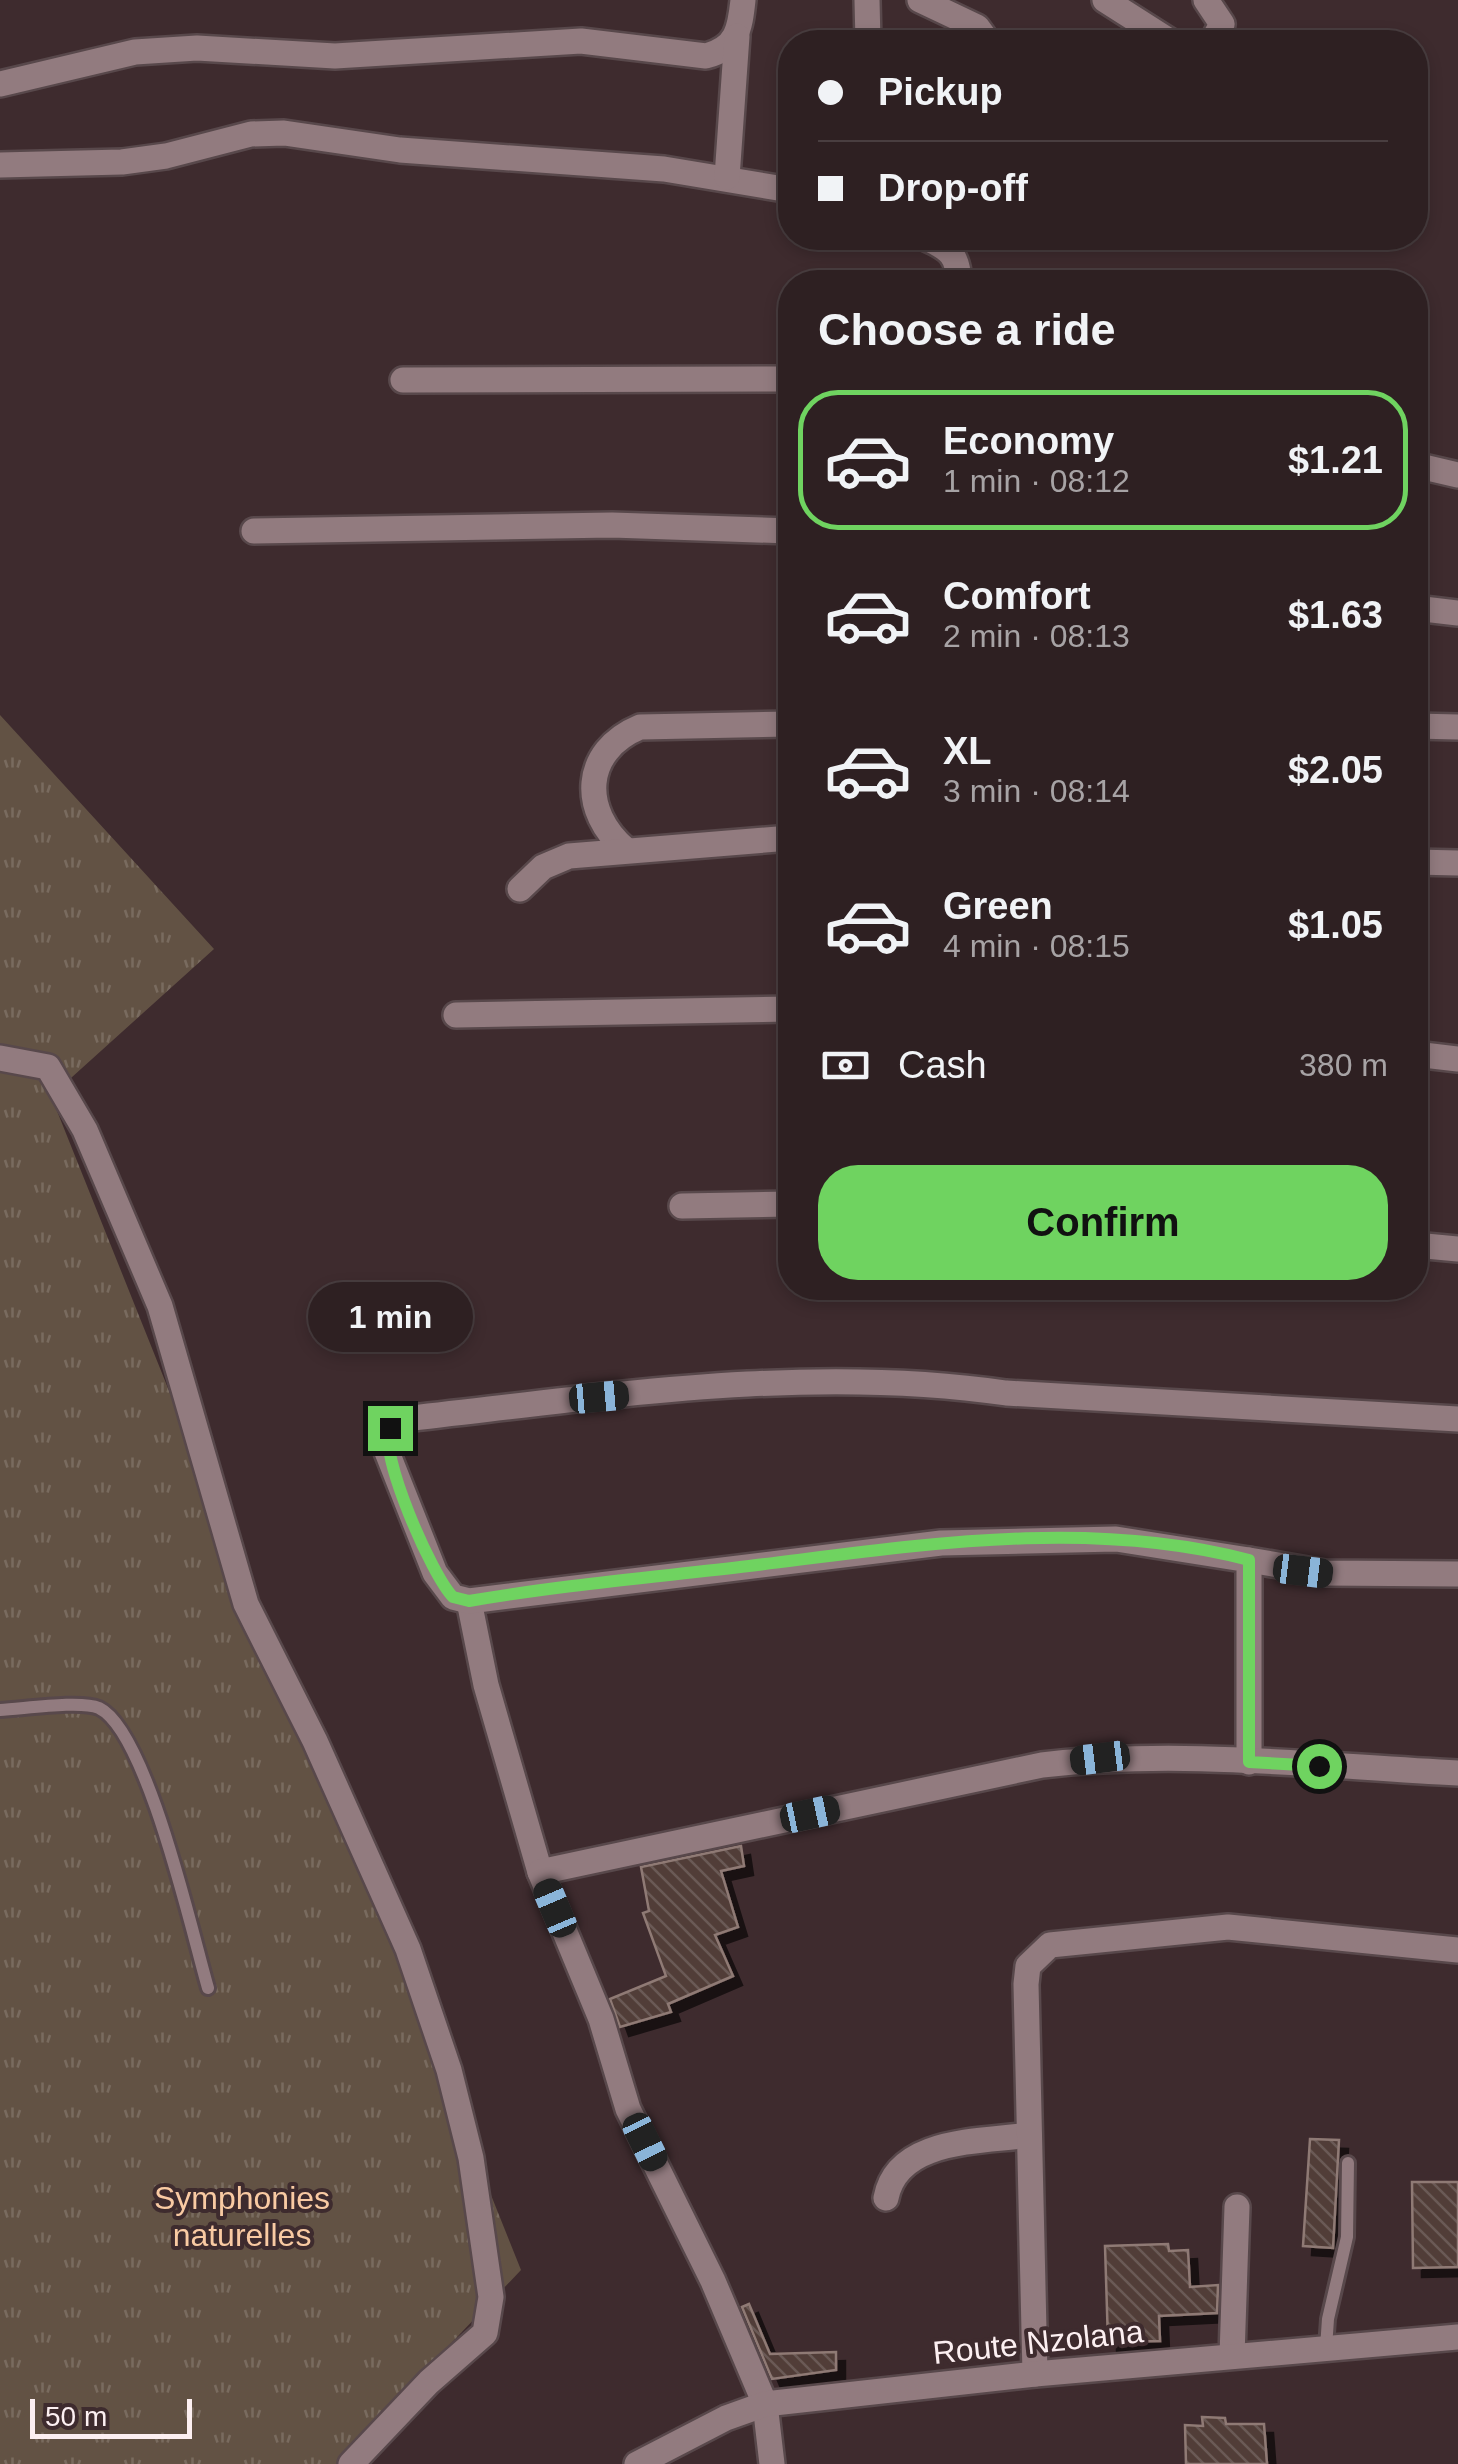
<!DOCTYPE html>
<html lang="en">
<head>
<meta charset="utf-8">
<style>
  body { margin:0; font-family:Arial,sans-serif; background:#36282a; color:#f1f3f6; height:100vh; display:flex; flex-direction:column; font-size:38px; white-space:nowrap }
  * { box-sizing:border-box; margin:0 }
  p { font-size:32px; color:#a7a3a5 }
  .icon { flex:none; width:55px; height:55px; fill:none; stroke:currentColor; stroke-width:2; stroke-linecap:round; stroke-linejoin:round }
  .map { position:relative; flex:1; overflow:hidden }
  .panel { position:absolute; left:778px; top:270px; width:650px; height:1030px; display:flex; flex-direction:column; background:#2e2022; border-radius:40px; box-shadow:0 5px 15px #0003,0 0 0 2px #493e40 }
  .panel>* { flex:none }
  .banner { position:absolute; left:778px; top:30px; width:650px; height:220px; border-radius:40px; box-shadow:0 5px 15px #0003,0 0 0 2px #493e40; display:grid; align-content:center; height:220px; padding:0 40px; background:#2e2022 }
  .scale { position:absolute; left:30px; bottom:25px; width:162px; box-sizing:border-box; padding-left:10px; border:5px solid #fceff1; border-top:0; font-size:28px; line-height:35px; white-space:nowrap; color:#fceff1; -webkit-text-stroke:8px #3e2b2e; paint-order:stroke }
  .end { position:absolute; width:45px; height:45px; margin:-22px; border:12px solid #6fd360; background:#111; box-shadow:0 0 0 5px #111 }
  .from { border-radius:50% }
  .bubble { position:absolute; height:70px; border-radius:35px; background:#2e2022; box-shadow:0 5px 15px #0003,0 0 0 2px #493e40; font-size:32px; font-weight:600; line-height:70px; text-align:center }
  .car { position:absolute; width:30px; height:60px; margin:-30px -15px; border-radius:12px; box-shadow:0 0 8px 2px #0007; background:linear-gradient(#222 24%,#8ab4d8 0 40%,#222 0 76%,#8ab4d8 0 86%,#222 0) }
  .banner b { display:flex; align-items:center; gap:35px; height:95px; font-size:38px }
  .banner b+b { border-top:2px solid #493e40 }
  .banner i { width:25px; height:25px; background:#f1f3f6 }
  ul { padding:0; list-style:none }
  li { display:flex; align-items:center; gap:30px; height:140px; margin:0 20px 15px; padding:0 20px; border:5px solid transparent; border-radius:40px }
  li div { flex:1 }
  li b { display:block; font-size:38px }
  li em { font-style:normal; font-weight:600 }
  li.active { border-color:#6fd360 }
  li>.icon { width:90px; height:90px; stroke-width:1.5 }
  h2 { padding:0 40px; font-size:45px; line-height:120px }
  .pay { display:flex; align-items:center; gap:25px; height:110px; padding:0 40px; font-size:38px }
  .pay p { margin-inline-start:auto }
  .primary-button { display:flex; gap:20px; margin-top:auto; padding:20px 40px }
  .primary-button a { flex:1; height:115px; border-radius:40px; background:#6fd360; color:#111; font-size:40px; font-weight:600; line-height:115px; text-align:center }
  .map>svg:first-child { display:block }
  .park { fill:url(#park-tufts) }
  .building { fill:url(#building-back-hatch); stroke:#8f7a74; stroke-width:2.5; filter:url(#shadow) }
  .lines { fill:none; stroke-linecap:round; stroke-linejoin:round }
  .lane-casing { stroke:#58484b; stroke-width:18 }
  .street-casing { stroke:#58484b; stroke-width:30 }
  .lane { stroke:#927b7f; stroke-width:12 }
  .street { stroke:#927b7f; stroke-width:25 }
  .route { stroke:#6fd360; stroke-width:12 }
  .labels { text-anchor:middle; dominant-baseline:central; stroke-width:8; stroke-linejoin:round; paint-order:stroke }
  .park-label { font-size:32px; fill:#f9caa3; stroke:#3e2b2e }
  .street-label { font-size:32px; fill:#fceff1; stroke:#3e2b2e }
</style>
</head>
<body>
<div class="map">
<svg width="1458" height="2464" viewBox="0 0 1458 2464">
  <defs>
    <pattern id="park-tufts" width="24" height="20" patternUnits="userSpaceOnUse" patternTransform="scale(2.5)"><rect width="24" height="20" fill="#625244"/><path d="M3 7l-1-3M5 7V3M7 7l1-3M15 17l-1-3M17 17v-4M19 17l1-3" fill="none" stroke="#796b5f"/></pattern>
    <pattern id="building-back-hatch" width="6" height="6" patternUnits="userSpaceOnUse" patternTransform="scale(2.5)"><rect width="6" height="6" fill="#513e39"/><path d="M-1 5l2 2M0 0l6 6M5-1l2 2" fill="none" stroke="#6b5a56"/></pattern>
    <filter id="shadow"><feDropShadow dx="9" dy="9" stdDeviation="0" flood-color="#0009"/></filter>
  </defs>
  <rect width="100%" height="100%" fill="#3e2b2e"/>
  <!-- park -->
  <polygon class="park" points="0,715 214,949 51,1096 521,2270 336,2464 0,2464"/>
  <!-- building -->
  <g class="building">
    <polygon points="741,1846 744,1866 721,1871 738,1927 715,1935 733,1976 668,2004 671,2012 620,2027 610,1999 666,1976 643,1913 649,1911 641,1867"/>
    <polygon points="1310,2139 1339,2140 1333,2248 1303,2246"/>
    <polygon points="1412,2182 1458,2182 1458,2267 1413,2268"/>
    <polygon points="1168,2244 1169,2251 1188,2250 1190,2287 1218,2285 1217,2313 1159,2316 1160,2341 1108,2342 1105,2246"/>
    <polygon points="749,2304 770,2354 836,2352 836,2370 772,2379 742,2307"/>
    <polygon points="1202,2417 1225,2418 1226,2424 1264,2424 1267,2464 1186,2464 1185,2425 1203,2426"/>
  </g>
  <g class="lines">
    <defs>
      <g id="lane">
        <path d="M0,1710C23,1709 80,1700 99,1708C147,1731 192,1933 208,1988"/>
        <polyline points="1326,2348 1328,2319 1347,2237 1348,2163"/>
      </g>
      <g id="street">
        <polyline points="867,0 868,42"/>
        <polyline points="920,0 977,27 988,42"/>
        <polyline points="1105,0 1171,42"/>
        <polyline points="1206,0 1222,24 1212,42"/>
        <path d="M0,84L135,52L197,48L335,56L581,41L706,56C737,48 740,29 743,0"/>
        <polyline points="0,165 122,162 166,156 251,134 284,133 400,150 664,169 790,190"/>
        <polyline points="727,177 737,36"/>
        <path d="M926,238C950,249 958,255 959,282"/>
        <polyline points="403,380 790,379"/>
        <polyline points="1415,465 1458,475"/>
        <polyline points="254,531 612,525 790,531"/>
        <polyline points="1415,608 1458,613"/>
        <polyline points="1415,726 1458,727"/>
        <path d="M626,850C580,811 582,751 640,727L790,724"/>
        <polyline points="1415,862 1458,863"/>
        <polyline points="520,889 543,867 569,856 790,838"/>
        <polyline points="456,1015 790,1009"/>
        <polyline points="1415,1054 1458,1059"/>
        <polyline points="0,1058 48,1067 85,1130 160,1306 246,1604 315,1741 408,1949 449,2070 471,2158 491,2297 485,2333 429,2382 351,2464"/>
        <polyline points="682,1206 790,1204"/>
        <polyline points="1415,1245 1458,1249"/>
        <polyline points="1249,1560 1325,1573 1458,1574"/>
        <polyline points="469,1601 486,1685 540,1872 601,2019 628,2109 713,2281 765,2404 772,2464"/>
        <path d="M1249,1762V1560L1116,1539L941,1543L469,1601L453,1597L435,1573L387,1452L386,1437L403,1419C602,1397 806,1364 1006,1393L1458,1419"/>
        <path d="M540,1872L1042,1765C1180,1749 1319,1766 1458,1773"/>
        <path d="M886,2198C897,2138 980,2142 1029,2135"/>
        <polyline points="1232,2356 1237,2207"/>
        <polyline points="1035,2374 1026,1984 1028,1966 1050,1945 1228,1927 1458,1950"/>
        <polyline points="637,2464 726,2418 765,2404 1035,2374 1458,2337"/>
      </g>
    </defs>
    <!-- lane casing -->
    <use href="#lane" class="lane-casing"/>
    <!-- street casing -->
    <use href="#street" class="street-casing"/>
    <!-- lane -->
    <use href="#lane" class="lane"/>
    <!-- street -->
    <use href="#street" class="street"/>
  </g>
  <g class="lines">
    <!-- route -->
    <path class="route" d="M390,1428C378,1453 432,1576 453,1597L469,1601C562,1585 656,1577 749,1566C914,1546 1086,1517 1249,1560V1762L1319,1766"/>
  </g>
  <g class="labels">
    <!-- park labels -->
    <g class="park-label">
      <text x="242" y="2198">Symphonies<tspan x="242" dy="37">naturelles</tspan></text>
    </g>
    <!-- street labels -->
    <g class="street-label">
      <text transform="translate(1038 2342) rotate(-6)">Route Nzolana</text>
    </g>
  </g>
</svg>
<div class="scale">50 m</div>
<i class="end from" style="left:1319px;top:1766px"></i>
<i class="end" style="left:390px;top:1428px"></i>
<div class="bubble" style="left:308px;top:1282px;width:165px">1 min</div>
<i class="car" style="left:599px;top:1397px;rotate:85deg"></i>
<i class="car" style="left:1303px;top:1571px;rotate:97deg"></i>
<i class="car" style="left:1100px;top:1758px;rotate:263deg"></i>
<i class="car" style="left:810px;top:1814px;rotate:78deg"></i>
<i class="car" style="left:555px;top:1908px;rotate:337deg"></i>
<i class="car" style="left:645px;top:2142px;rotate:154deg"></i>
<div class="banner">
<b><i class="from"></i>Pickup</b>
<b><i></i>Drop-off</b>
</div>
<section class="panel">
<h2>Choose a ride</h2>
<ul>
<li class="active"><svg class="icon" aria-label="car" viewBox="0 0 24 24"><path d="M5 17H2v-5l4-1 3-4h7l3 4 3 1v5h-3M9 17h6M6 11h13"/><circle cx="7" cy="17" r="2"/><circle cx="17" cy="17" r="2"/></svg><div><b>Economy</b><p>1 min · 08:12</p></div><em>$1.21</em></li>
<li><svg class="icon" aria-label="car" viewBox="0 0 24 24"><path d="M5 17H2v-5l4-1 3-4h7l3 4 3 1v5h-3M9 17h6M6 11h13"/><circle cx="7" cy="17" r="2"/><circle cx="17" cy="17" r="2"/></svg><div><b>Comfort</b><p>2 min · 08:13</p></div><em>$1.63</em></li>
<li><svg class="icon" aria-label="car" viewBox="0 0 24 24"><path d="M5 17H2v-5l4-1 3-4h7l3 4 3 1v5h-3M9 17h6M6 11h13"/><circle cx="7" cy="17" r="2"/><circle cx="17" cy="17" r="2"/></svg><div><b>XL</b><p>3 min · 08:14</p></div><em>$2.05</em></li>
<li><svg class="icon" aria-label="car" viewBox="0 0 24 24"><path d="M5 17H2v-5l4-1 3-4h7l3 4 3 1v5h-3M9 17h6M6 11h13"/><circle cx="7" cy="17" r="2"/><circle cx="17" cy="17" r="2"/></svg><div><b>Green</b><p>4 min · 08:15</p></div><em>$1.05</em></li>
</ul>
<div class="pay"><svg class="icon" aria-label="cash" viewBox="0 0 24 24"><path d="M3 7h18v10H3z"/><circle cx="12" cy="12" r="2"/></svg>Cash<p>380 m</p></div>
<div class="primary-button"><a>Confirm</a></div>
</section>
</div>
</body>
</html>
